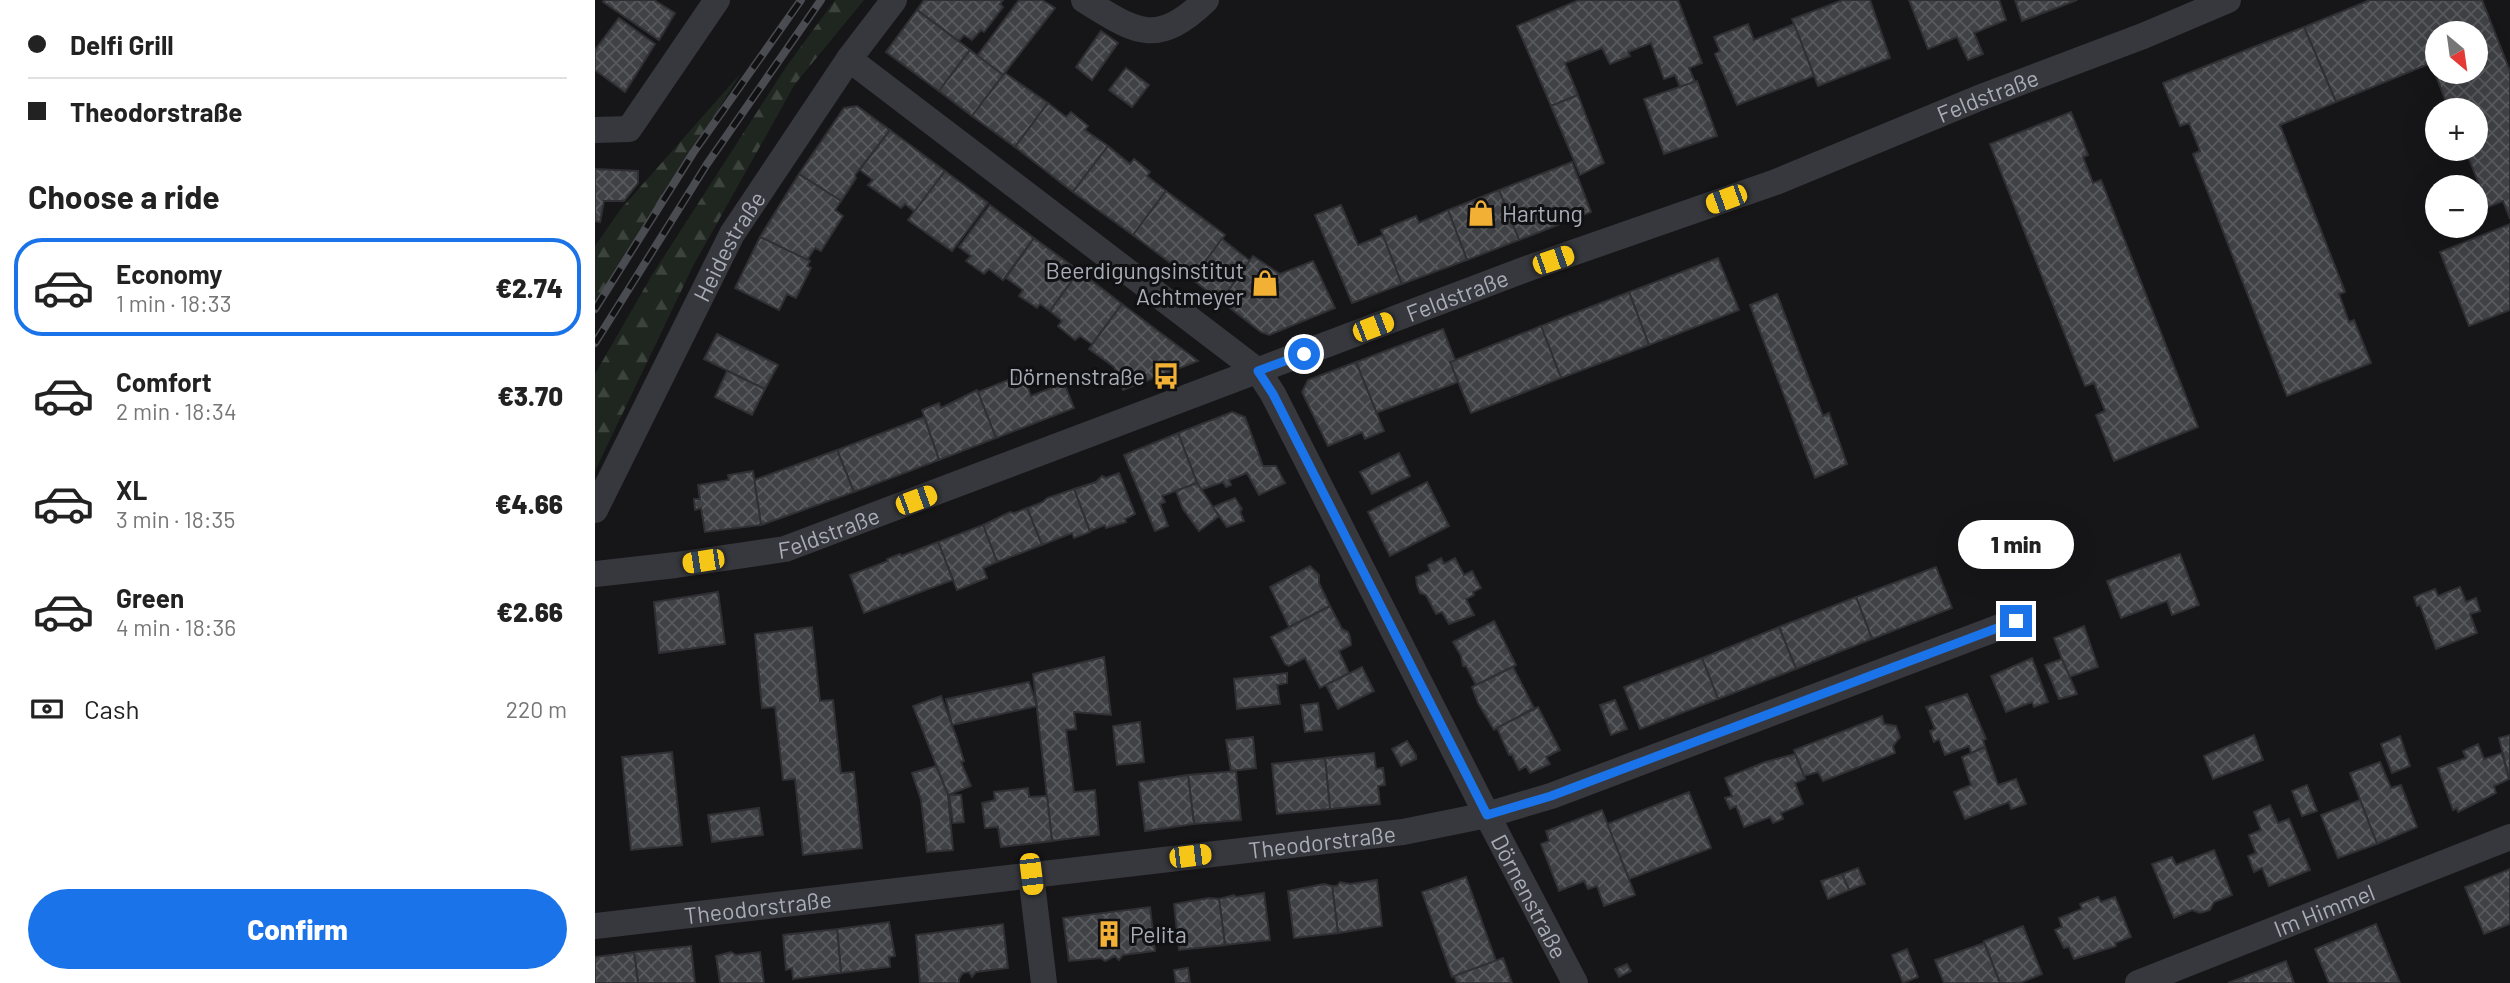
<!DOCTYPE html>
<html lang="en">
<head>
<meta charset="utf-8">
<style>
  body { margin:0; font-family:Barlow,sans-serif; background:#f6f6f6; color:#222; height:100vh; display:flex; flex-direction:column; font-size:26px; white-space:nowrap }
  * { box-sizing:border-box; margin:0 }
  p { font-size:23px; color:#767676 }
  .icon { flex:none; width:38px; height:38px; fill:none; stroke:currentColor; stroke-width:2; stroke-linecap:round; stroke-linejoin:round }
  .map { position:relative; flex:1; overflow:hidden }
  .side { display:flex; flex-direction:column; background:#fff; width:595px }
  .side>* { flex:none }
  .banner { display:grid; align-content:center; height:154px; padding:0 28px; background:#fff }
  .needle { width:46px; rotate:151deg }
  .controls { position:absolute; left:1830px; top:21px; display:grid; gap:14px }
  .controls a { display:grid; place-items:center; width:63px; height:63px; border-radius:50%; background:#fff; box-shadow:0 7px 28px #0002; font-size:35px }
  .end { position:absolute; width:32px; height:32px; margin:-16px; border:9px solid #1a73e8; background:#fff; box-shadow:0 0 0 4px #fff }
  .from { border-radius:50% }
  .bubble { position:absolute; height:49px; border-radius:24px; background:#fff; box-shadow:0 7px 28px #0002; font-size:23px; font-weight:800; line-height:49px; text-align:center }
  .car { position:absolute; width:21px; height:42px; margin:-21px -10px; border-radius:9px; box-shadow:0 0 5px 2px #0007; background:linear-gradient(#f5c518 24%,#345 0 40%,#f5c518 0 76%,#345 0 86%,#f5c518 0) }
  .banner b { display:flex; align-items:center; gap:24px; height:66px; font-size:26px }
  .banner b+b { border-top:2px solid #e0e0e0 }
  .banner i { width:18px; height:18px; background:#222 }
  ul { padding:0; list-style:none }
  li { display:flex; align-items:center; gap:21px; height:98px; margin:0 14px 10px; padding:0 14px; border:4px solid transparent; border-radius:28px }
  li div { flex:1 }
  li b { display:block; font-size:26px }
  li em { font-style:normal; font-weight:800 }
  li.on { border-color:#1a73e8 }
  li>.icon { width:63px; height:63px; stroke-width:1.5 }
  h2 { padding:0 28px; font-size:32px; line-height:84px }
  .pay { display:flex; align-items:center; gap:18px; height:77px; padding:0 28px; font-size:26px }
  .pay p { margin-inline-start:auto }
  .action { display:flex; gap:14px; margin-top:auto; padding:14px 28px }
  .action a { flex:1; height:80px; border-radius:42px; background:#1a73e8; color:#fff; font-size:28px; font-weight:800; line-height:80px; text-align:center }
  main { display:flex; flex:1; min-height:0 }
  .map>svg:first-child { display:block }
  .forest { fill:url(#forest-firs) }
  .building { fill:url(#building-cross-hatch); stroke:#303034; stroke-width:2; fill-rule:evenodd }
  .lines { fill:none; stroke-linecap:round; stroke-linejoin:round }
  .minor { stroke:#37383d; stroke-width:26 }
  .rail-casing { stroke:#4a4c52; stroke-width:8 }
  .rail { stroke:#111113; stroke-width:5; stroke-dasharray:16; stroke-linecap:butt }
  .route { stroke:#1a73e8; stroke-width:9 }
  .labels { text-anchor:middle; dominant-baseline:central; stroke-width:6; stroke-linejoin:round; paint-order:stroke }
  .street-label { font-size:23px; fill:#a8adb8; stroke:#111113 }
  .poi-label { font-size:23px; fill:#a8adb8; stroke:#111113; text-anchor:start }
</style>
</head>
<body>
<main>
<section class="side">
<div class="banner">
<b><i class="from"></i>Delfi Grill</b>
<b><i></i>Theodorstraße</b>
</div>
<h2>Choose a ride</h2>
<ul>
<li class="on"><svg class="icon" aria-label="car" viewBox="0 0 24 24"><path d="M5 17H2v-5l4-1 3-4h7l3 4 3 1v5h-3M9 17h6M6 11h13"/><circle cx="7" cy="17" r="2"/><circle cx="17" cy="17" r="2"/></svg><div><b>Economy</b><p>1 min · 18:33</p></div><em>€2.74</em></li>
<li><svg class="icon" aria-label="car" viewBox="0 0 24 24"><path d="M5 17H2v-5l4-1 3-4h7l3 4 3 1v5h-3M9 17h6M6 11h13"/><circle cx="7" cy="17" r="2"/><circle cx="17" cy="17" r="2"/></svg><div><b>Comfort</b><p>2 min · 18:34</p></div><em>€3.70</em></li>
<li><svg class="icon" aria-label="car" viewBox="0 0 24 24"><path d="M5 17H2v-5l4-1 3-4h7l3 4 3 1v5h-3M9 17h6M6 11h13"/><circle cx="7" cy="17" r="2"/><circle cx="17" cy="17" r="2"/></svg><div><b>XL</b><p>3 min · 18:35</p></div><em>€4.66</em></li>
<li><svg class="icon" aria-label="car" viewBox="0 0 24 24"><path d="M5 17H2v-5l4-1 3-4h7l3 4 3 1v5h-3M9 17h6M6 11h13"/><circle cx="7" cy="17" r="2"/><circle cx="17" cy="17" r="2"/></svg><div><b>Green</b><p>4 min · 18:36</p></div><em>€2.66</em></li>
</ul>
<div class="pay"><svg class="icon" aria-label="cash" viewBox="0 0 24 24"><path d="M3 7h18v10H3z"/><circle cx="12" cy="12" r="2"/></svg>Cash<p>220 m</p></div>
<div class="action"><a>Confirm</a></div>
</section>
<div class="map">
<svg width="1915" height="983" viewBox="0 0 1915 983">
  <defs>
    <pattern id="forest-firs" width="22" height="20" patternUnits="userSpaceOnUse" patternTransform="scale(1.75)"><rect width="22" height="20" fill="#1e261f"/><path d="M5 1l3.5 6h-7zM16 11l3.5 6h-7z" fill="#3c433d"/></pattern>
    <pattern id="building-cross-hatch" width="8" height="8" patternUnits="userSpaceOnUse" patternTransform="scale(1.75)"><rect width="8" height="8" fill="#404145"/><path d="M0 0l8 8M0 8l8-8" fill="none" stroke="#595a5e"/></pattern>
  </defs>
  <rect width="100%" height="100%" fill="#161618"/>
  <!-- forest -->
  <g class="forest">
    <polygon points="240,0 269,0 200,84 98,266 0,471 0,374 57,275 142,143 191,67"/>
    <polygon points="146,73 0,308 0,246 25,210"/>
  </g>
  <!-- building -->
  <g class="building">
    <polygon points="9,0 59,0 80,13 64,40 8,2"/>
    <polygon points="329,0 408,0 405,4 408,7 389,32 386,30 377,40 369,35 364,41 322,10"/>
    <polygon points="424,0 447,0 460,8 408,75 382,56"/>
    <polygon points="984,0 1083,0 1107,63 1094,68 1100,82 1085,87 1080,75 1069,79 1056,43 1033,52 1035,56 1015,64 1007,48 970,63 983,95 956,106 922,26"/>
    <polygon points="1248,0 1275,0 1295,58 1223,86 1197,19"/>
    <polygon points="1314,0 1404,0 1411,20 1379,33 1388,54 1373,60 1362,37 1333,49"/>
    <polygon points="1420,0 1482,0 1427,21"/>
    <path d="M1775,0H1887L1915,71V219L1908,201L1893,207L1870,149H1881V110H1854L1836,63L1741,102L1709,27ZM1843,33H1881V72H1843Z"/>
    <polygon points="322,10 375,50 344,91 291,52"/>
    <polygon points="24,18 60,44 30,92 0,70 0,50"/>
    <polygon points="1153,24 1159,40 1199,24 1219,76 1142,105 1120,54 1125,51 1119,37"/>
    <polygon points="1709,27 1741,102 1685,125 1750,292 1744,294 1754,322 1759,320 1776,363 1692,396 1598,154 1605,151 1594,123 1585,126 1568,83"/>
    <polygon points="506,31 523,43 497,80 481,67"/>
    <polygon points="375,50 408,75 377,116 344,91"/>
    <polygon points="531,68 554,85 537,107 514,90"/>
    <polygon points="410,73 453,103 420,147 377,116"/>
    <polygon points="1102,81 1122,136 1069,154 1049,99"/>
    <polygon points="983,95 1009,163 985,175 956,106"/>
    <polygon points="453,103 471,117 476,112 493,126 490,130 513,146 478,192 420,147"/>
    <polygon points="262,106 295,130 260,175 261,178 246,201 204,174 249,108"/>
    <polygon points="1476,112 1493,155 1488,157 1498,183 1506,180 1603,427 1519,461 1501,415 1510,411 1499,383 1490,386 1395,144"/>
    <polygon points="295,130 350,171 320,212 310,204 306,208 273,185 278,180 265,170"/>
    <polygon points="513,146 535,164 539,159 555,172 552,176 571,191 538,235 478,192"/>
    <polygon points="977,162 996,212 924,240 904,190"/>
    <polygon points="0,169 43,171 43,183 29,201 9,201 5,222 0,221"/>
    <polygon points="350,171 393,203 357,251 313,220"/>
    <polygon points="204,174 246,201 240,210 248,216 226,251 220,248 212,260 165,237"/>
    <polygon points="904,190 924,240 872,260 853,210"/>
    <polygon points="571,191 630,235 597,279 538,235"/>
    <polygon points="395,205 439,238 408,280 394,269 389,274 371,261 376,256 364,247"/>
    <polygon points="746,205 763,245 788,235 807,284 757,303 720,215"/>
    <polygon points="853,210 872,260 807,284 786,230 821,216 824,223"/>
    <polygon points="1915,224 1915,310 1874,326 1845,252"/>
    <polygon points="165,237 215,261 212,266 216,268 201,298 192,294 184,310 140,288"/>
    <polygon points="439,238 484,271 455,311 445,304 442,308 424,296 428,290 411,278"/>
    <polygon points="627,239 655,261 626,301 597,279"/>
    <polygon points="658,256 685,274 718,261 740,308 674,335 666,332 626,301"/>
    <polygon points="1123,258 1144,310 1054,345 1034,292"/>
    <polygon points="484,271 527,304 497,344 485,336 480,340 463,326 467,321 455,311"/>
    <polygon points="1034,292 1054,345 966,378 946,326"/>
    <polygon points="1182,294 1228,416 1234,413 1252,464 1220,478 1155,305"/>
    <polygon points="527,304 603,361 528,390 519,367 494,349"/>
    <polygon points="946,326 966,378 876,413 855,362"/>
    <polygon points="848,329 860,360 855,362 863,382 781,413 761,362"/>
    <polygon points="122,334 183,365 170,389 109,359"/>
    <polygon points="761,362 789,431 770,439 767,432 733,446 707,392 713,380"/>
    <polygon points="132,371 170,389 157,415 120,397"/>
    <polygon points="428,374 436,396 469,383 479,408 401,438 383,392"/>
    <polygon points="382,390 401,438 344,460 327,410 344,403 346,408"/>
    <polygon points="637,412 650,417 668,466 681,466 690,483 664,495 652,473 634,480 636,485 631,487 628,482 605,490 583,433"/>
    <polygon points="329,417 344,460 259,492 242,450"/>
    <polygon points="583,433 602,483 567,496 570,502 565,504 573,526 560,531 529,455"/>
    <polygon points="242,450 259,492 166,525 159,480"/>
    <polygon points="804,453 815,476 777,494 765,472"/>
    <polygon points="158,471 166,525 110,532 106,508 100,510 99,499 105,499 103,485 134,480 133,475"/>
    <polygon points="524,473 540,514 530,519 531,522 511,528 510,525 495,531 479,489 501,482 507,476 511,478"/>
    <polygon points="832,482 854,526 795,556 773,512"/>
    <polygon points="602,483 624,516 604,531 588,509 581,491"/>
    <polygon points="479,489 495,532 479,538 477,533 447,545 432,508 448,502 452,498"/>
    <polygon points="640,498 647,509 645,512 649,521 632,527 618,507"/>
    <polygon points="432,508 447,545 402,562 388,525 415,512 419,513"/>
    <polygon points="388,525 402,562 388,568 392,578 362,590 343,542"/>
    <polygon points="343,542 358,580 269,613 255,575 293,561 292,559 305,554 306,556"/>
    <polygon points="1585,554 1604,605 1577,615 1572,601 1526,618 1512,581"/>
    <polygon points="846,558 849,564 860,558 869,575 877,571 886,588 878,592 879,595 871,599 879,615 854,624 847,612 841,614 831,595 825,593 822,585 821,577 835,571 833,565"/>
    <polygon points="715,566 724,575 724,583 735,606 694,627 675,587"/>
    <polygon points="1341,567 1357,608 1277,639 1261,597"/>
    <polygon points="1865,587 1871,602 1881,598 1885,611 1875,614 1882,633 1841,649 1825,605 1822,606 1819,597 1840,589 1843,596"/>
    <polygon points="123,592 130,644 64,653 59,602"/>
    <polygon points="1261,597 1277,639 1201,669 1184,627"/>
    <polygon points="735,606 747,629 753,632 755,637 756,645 744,651 754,673 725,688 710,658 694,666 690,664 676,637"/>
    <polygon points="899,621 921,665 881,685 871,666 868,666 866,656 858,642"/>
    <polygon points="1489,626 1503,667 1474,677 1459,638"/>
    <polygon points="217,627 225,701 238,700 246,773 259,772 267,848 208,855 200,779 188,780 180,707 167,708 160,634"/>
    <polygon points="1184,627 1201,669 1123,699 1107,658"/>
    <polygon points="509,657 516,715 479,712 481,729 471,730 479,792 500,790 504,835 457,841 438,674"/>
    <polygon points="1107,658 1123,699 1045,729 1029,687"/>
    <polygon points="1437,658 1453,702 1439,707 1437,702 1411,712 1396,676"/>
    <polygon points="1467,659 1482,694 1464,699 1450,665"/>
    <polygon points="767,667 779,691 743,709 731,685"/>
    <polygon points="918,667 939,708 899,730 883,703 877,687"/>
    <polygon points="692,673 692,683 682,685 685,704 642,709 639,679"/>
    <polygon points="434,682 442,706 357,725 351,699"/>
    <polygon points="1372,694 1391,739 1388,740 1390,747 1376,753 1374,746 1350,755 1344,739 1339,742 1335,731 1340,729 1331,707"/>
    <polygon points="346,696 361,736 369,761 366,762 376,786 353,795 318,706"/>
    <polygon points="1020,700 1032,729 1016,735 1005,705"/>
    <polygon points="723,703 727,730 710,732 706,705"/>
    <polygon points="943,707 965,750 951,757 955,764 935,773 931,766 924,770 917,755 914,755 902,728"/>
    <polygon points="1287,716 1289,724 1301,726 1305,737 1298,746 1300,753 1228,781 1223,772 1209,776 1199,750"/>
    <polygon points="545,722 549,762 522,765 518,726"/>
    <polygon points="1659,735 1668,760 1618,779 1609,756"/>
    <polygon points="1915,735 1915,779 1914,779 1904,738"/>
    <polygon points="1805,736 1815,766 1797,773 1786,744"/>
    <polygon points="658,737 661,768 636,771 631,740"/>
    <polygon points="812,741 821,755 821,759 806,766 797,749"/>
    <polygon points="1883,744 1889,759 1907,753 1914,779 1899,786 1901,793 1863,812 1862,808 1858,810 1843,768 1871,758 1868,751"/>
    <polygon points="1390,747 1403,785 1421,779 1431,804 1416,809 1414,802 1370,819 1359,792 1376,785 1367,757"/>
    <polygon points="77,752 87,845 36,850 27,757"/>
    <polygon points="779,753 781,769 788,768 790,785 783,786 785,804 735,809 730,758"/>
    <polygon points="1200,754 1210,779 1200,783 1208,804 1186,813 1188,819 1178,823 1175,817 1149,827 1141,806 1135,809 1130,798 1137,796 1130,778 1170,762"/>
    <polygon points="730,758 735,809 682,814 677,764"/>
    <polygon points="1785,762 1796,788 1806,785 1822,827 1782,844 1755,773"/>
    <polygon points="341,766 353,795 358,850 332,852 326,800 317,773"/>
    <polygon points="641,771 646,820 599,824 593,775"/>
    <polygon points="593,775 599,824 550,831 544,782"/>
    <polygon points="1712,785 1722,811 1707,816 1697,791"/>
    <polygon points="433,788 434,797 452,796 457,841 406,847 403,827 390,828 387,803 400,800 399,792"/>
    <polygon points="1094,792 1116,848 1034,879 1012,824"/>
    <polygon points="354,795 366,795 369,822 358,823"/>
    <polygon points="1765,800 1782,844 1743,858 1726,815"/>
    <polygon points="1675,805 1683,823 1694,819 1715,870 1674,886 1667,868 1659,872 1653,856 1661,853 1654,835 1666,830 1659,812"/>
    <polygon points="164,808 168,835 117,842 113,815"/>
    <polygon points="1007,810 1040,895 1009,906 1002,886 993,889 989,881 964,891 946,844 954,841 951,831"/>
    <polygon points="1619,850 1637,895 1619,902 1615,910 1605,913 1597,910 1579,918 1557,864 1577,857 1581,865"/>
    <polygon points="1263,868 1270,884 1254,890 1247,874"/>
    <polygon points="1915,869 1915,924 1889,934 1870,887"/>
    <polygon points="1247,874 1254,890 1233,899 1226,881"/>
    <polygon points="871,877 901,961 857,977 827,892"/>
    <polygon points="782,880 787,926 743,933 737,886 742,886 745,882 755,884"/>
    <polygon points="729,884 737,886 743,933 699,938 693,891"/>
    <polygon points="669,893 675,940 630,945 624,899 639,895 641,897"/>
    <polygon points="1503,897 1506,902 1520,897 1536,937 1520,943 1521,946 1479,959 1474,947 1469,948 1460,930 1467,927 1464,918 1487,909 1485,904"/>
    <polygon points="614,898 624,899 630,945 584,950 579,904"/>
    <polygon points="555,907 560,951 528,955 524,960 520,956 510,961 506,958 474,961 468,918"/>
    <polygon points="294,922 300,956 294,957 295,967 246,973 242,929"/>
    <polygon points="408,924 413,968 381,972 377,977 374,972 368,973 364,979 364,983 325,983 321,935"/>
    <polygon points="1781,924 1805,983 1734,983 1720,949"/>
    <polygon points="1428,926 1447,974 1425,983 1405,983 1389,941"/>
    <polygon points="242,929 246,973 198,979 197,968 191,970 188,935"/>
    <polygon points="1389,943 1405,983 1349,983 1340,960"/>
    <polygon points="96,946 100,983 43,983 39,952"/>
    <polygon points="1312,949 1323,977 1308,983 1297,955"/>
    <polygon points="39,952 43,983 0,983 0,957"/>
    <polygon points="136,952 141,955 165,952 169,983 125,983 121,956"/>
    <polygon points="908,958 917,983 862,983 859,976"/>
    <polygon points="1691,961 1699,983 1633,983"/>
    <polygon points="1032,964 1036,971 1024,977 1020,969"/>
    <polygon points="593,968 595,983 581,983 579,970"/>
  </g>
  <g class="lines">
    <!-- minor -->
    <g class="minor">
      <path d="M489,0C541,32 561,48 611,0"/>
      <path id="s1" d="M254,59L663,371L678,394L892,815L980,983"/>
      <polyline points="0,130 34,129 122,0"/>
      <path id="s2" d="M0,510L137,234L254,59L299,0"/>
      <path id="s3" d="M0,574L81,565L190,549L934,268L1181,182L1384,98L1548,36L1633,0"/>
      <polyline points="436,875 449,983"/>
      <path id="s4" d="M0,926L808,832L892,815L956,796L1421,621"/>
      <path id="s5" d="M1543,983L1915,837"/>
    </g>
    <defs>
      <g id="rail">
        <polyline points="0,309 98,153 206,0"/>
        <polyline points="0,343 112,164 226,0"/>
      </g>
    </defs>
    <!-- rail casing -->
    <use href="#rail" class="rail-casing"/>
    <!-- rail -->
    <use href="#rail" class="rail"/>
  </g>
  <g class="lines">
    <!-- route -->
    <polyline class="route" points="709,354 663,371 678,394 892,815 956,796 1421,621"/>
  </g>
  <!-- icons -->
  <defs>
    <symbol id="shop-bare" viewBox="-9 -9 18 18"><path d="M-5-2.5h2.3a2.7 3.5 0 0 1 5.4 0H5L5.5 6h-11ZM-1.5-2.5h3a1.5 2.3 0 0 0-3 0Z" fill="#f2b134" stroke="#111113" stroke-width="2.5" paint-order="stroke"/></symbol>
    <symbol id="bus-bare" viewBox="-9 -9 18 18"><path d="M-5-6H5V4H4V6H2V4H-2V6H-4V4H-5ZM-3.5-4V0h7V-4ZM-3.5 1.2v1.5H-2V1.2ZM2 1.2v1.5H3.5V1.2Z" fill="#f2b134" stroke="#111113" stroke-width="2.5" paint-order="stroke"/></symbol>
    <symbol id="building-bare" viewBox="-9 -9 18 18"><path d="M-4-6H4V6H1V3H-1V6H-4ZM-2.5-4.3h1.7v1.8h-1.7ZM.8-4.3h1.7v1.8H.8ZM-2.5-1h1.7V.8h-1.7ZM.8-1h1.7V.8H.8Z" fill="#f2b134" stroke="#111113" stroke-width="2.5" paint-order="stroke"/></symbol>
  </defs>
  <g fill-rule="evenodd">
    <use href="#shop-bare" x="867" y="194" width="38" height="38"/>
    <use href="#shop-bare" x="651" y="264" width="38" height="38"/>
    <use href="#bus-bare" x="552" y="357" width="38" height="38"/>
    <use href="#building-bare" x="495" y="915" width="38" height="38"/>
  </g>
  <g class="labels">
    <!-- street labels -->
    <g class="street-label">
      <text stroke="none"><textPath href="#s3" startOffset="1477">Feldstraße</textPath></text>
      <text stroke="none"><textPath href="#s2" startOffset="296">Heidestraße</textPath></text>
      <text stroke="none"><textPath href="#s3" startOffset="910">Feldstraße</textPath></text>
      <text stroke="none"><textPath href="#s3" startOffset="238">Feldstraße</textPath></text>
      <text stroke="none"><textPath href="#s4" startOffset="732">Theodorstraße</textPath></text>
      <text stroke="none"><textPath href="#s1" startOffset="1106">Dörnenstraße</textPath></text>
      <text stroke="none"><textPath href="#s4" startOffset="164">Theodorstraße</textPath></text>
      <text stroke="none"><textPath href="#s5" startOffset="200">Im Himmel</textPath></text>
    </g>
    <!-- poi labels -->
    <g class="poi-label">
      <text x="907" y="213">Hartung</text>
      <text x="649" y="270" text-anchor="end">Beerdigungsinstitut<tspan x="649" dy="26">Achtmeyer</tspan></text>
      <text x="550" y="376" text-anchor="end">Dörnenstraße</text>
      <text x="535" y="934">Pelita</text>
    </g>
  </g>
</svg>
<div class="controls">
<a><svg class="needle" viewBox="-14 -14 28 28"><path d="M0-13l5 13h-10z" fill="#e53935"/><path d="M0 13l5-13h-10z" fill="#767676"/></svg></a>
<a>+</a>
<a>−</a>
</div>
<i class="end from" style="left:709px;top:354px"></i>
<i class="end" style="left:1421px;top:621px"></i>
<div class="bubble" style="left:1363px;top:520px;width:116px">1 min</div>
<i class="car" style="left:1131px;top:199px;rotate:250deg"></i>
<i class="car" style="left:958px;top:260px;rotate:71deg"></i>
<i class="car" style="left:778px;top:327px;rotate:69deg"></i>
<i class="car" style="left:321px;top:500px;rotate:70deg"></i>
<i class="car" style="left:108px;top:561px;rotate:261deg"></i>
<i class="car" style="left:595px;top:856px;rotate:83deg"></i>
<i class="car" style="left:436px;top:874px;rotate:173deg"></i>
</div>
</main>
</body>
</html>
